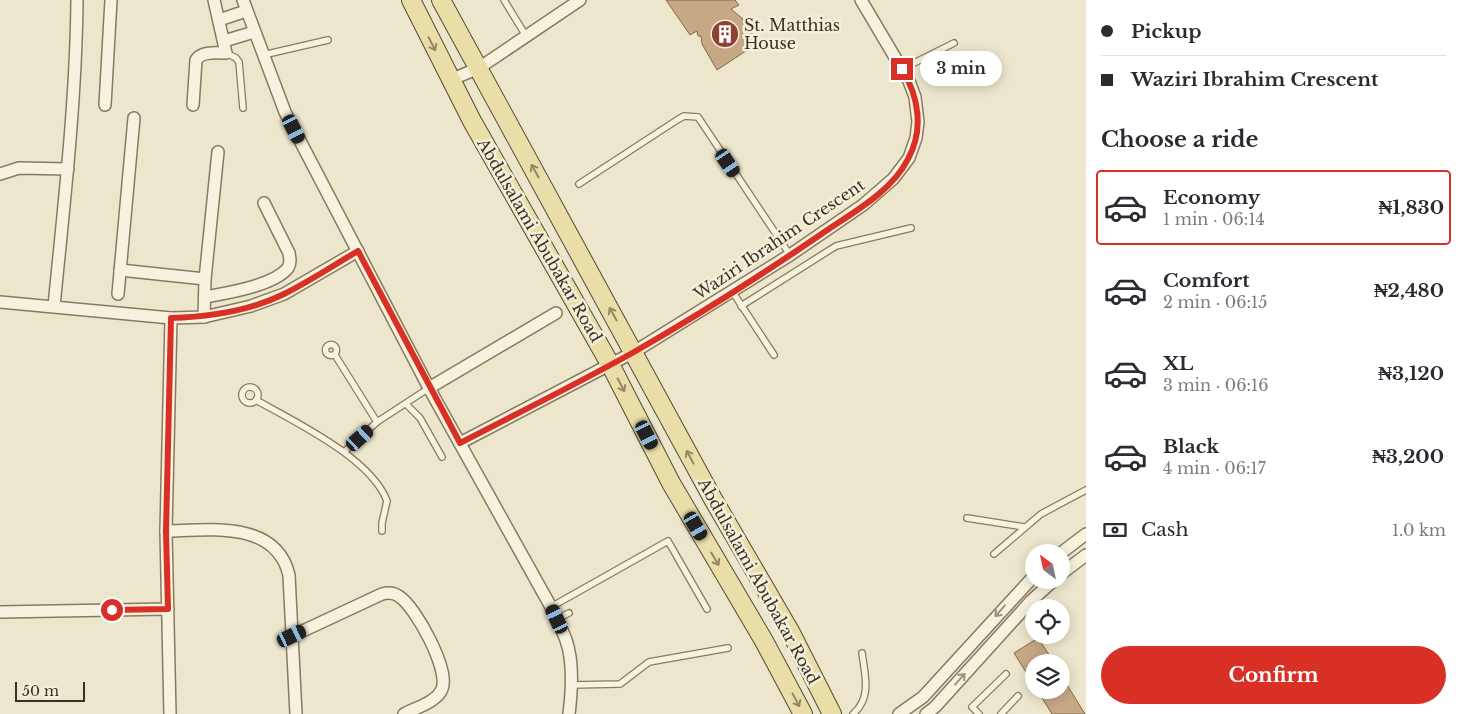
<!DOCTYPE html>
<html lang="en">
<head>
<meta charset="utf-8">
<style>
  body { margin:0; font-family:"Libre Baskerville",serif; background:#f7f7f7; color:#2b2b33; height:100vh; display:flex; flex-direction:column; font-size:19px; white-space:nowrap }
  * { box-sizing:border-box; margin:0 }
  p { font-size:16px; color:#7c7c81 }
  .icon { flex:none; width:28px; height:28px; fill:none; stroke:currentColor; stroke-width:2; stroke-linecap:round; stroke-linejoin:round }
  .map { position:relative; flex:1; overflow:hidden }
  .panel { display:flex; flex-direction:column; background:#fff; width:375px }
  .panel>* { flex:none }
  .hud { display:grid; align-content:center; height:110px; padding:0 15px; background:#fff }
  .needle { width:32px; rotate:327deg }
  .tools { position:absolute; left:1025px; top:544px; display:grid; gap:10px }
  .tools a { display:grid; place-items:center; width:45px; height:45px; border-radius:50%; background:#fff; box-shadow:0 2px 12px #0003; font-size:25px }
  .scale { position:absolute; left:15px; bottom:12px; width:70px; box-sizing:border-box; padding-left:5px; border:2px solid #3a3123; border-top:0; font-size:14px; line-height:18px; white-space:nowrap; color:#3a3123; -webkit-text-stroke:4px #f4efdb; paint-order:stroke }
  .end { position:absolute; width:22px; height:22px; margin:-11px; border:6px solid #d93025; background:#fff; box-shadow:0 0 0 2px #fff }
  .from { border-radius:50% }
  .bubble { position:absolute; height:35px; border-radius:18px; background:#fff; box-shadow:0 2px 12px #0003; font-size:16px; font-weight:700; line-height:35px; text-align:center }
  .car { position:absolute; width:15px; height:30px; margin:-15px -8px; border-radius:6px; box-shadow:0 0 4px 1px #0007; background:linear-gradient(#222 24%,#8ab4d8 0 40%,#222 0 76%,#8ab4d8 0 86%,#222 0) }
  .hud b { display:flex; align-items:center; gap:18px; height:48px; font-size:19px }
  .hud b+b { border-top:1px solid #e1e1e2 }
  .hud i { width:12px; height:12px; background:#2b2b33 }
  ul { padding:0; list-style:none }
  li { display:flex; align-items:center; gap:15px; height:75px; margin:0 10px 8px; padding:0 5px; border:2px solid transparent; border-radius:5px }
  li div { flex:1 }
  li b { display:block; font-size:19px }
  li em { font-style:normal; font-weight:700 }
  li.current { border-color:#d93025 }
  li>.icon { width:45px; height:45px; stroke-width:1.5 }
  h2 { padding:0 15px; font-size:22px; line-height:60px }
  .pay { display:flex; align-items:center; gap:12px; height:55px; padding:0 15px; font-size:19px }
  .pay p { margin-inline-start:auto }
  .primary-button { display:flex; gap:10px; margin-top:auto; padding:10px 15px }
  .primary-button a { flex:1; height:58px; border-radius:30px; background:#d93025; color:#fff; font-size:20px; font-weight:700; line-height:58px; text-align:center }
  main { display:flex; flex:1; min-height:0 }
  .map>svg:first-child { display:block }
  .building { fill:#c6a885; stroke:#856848 }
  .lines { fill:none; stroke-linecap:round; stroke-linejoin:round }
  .service-casing { stroke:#887a61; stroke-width:8 }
  .minor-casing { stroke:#887a61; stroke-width:14 }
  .primary-casing { stroke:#564834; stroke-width:20 }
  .service { stroke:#f7f2de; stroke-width:5.5 }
  .minor { stroke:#f7f2de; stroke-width:11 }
  .primary { stroke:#eadea8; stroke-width:18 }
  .oneway { stroke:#928866 }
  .oneway2 { stroke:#989280 }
  .route { stroke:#d93025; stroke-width:6 }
  .labels { text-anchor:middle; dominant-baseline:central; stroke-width:5; stroke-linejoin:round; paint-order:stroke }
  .poi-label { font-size:16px; fill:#3a3123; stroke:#f4efdb; text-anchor:start }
  .street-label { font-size:16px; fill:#3a3123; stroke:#f4efdb }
</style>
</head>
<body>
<main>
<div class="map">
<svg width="1086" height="714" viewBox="0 0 1086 714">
  <rect width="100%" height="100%" fill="#ece6cc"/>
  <!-- building -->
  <g class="building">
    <polygon points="666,0 735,0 739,5 731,9 743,19 758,43 717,70 702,44 701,36 698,36 697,31 690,35"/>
    <polygon points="1038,638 1054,662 1034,662 1034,685 1014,653"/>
    <polygon points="1061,675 1085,714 1052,714 1037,690 1061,690"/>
  </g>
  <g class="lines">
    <defs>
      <g id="service">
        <polyline points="504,0 526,36"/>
        <polyline points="226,53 236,58 239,62 243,108"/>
        <polyline points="263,55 328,40"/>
        <polyline points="902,69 954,43"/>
        <polyline points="579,184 677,120 684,116 698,117 790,255"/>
        <polyline points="732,291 774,355"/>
        <polyline points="741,306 836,246 911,228"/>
        <circle cx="331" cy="350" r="5.5"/>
        <polyline points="335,355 377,422 345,451"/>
        <circle cx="250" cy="395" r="8"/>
        <path d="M256,400C295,422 371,458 387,501L382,523V531"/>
        <polyline points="406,404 420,418 442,457"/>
        <polyline points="377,422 429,388"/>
        <polyline points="967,518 1024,527"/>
        <polyline points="994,554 1041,514 1086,490"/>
        <polyline points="551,607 668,541 707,609"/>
        <polyline points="557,619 569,613"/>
        <polyline points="571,685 620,684 649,662 728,648"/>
        <path d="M853,714C872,698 865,675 862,653"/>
        <polyline points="979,714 972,707 1006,674"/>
        <polyline points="1001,714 1018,696"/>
      </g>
      <g id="minor">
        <path d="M243,0L285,112L429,388L551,607C556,618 562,629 566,640C574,662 572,690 569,714"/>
        <polyline points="219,20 246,11"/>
        <polyline points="224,41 254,32"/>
        <polyline points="450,80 479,68 580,0"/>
        <polyline points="105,105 111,0"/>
        <path d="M193,105L196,60C202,51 216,53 226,53L214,0"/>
        <polyline points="0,174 19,168 68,169"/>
        <polyline points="120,270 205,279"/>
        <polyline points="118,294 134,118"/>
        <path d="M205,297C227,293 273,286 288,268C291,263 290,258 289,253L264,203"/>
        <polyline points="0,302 171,318 204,317 251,306 284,294 358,251"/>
        <path d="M54,306C64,204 76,102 77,0"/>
        <polyline points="204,317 205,279 218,152"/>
        <polyline points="429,388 556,313"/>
        <polyline points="460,443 634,352 790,255 863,205 893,179 909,158 916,138 918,122 915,97 909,81 861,0"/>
        <path d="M166,531C209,530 276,520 289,575L296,714"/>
        <polyline points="1061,553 1086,534"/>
        <polyline points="1061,574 1086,555"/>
        <polyline points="0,612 168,609"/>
        <path d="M292,636L382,594C389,592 395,593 400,597C416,608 450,670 442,689C437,702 415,708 404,714"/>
        <polyline points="170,714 166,531 171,318"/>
        <polyline points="899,714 923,697 1034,576"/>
        <polyline points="926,714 935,707 1031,601 1054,580"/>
      </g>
      <g id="primary">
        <polyline points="411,0 472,121 610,364 671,483 764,641 803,714"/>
        <polyline points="441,0 713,499 791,633 832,714"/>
      </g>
    </defs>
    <!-- service casing -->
    <use href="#service" class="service-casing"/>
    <!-- minor casing -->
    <use href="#minor" class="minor-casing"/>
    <!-- primary casing -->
    <use href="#primary" class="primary-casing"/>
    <!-- service -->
    <use href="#service" class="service"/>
    <!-- minor -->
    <use href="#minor" class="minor"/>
    <!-- primary -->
    <use href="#primary" class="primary"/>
  </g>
  <!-- one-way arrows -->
  <defs><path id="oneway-shaft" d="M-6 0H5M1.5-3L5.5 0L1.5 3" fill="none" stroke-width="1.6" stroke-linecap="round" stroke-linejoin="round" transform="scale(1.25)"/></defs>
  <g class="oneway">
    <use href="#oneway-shaft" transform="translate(432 44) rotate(63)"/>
    <use href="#oneway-shaft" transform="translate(535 171) rotate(-119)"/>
    <use href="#oneway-shaft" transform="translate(613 314) rotate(-119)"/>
    <use href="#oneway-shaft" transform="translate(621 385) rotate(63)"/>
    <use href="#oneway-shaft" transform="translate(690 457) rotate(-118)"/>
    <use href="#oneway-shaft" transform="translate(715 559) rotate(59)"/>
    <use href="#oneway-shaft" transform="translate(796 700) rotate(62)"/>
  </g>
  <g class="oneway2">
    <use href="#oneway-shaft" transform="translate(1000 611) rotate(132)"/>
    <use href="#oneway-shaft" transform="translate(960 679) rotate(-48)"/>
  </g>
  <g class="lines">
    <!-- route -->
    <path class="route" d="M112,610L168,609L166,531L171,318C209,317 250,311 284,294C310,281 334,265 358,251L460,443C518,413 577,384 634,352C697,316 760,276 820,235C850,214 891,193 908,159C924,130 919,97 902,69"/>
  </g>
  <!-- icons -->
  <defs>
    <symbol id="building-disc" viewBox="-11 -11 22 22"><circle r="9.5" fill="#924036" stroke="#f4efdb"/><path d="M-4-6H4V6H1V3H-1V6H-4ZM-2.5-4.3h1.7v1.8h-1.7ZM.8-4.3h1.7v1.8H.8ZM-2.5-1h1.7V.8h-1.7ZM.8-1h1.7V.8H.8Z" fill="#fff"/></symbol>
  </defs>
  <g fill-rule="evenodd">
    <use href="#building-disc" x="709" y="18" width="32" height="32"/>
  </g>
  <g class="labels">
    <!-- poi labels -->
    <g class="poi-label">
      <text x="744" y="25">St. Matthias<tspan x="744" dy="18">House</tspan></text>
    </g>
    <!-- street labels -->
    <g class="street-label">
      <text transform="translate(779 239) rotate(-34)">Waziri Ibrahim Crescent</text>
      <text transform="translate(540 240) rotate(60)">Abdulsalami Abubakar Road</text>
      <text transform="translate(759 581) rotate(61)">Abdulsalami Abubakar Road</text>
    </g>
  </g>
</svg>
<div class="tools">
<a><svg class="needle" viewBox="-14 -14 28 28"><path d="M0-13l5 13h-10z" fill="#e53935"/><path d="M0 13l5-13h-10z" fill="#7c7c81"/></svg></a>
<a><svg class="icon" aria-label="locate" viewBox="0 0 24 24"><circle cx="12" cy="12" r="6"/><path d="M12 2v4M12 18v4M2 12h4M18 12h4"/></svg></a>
<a><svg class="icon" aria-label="layers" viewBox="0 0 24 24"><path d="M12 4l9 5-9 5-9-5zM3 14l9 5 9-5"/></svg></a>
</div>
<div class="scale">50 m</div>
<i class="end from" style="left:112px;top:610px"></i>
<i class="end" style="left:902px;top:69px"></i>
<div class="bubble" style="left:920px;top:51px;width:82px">3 min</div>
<i class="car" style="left:294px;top:129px;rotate:153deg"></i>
<i class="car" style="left:728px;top:163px;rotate:146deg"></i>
<i class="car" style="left:647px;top:435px;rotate:153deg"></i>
<i class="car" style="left:360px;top:438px;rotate:48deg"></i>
<i class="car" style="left:696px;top:526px;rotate:150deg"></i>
<i class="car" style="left:557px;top:619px;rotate:335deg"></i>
<i class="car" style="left:292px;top:636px;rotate:64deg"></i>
</div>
<section class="panel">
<div class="hud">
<b><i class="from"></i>Pickup</b>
<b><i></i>Waziri Ibrahim Crescent</b>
</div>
<h2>Choose a ride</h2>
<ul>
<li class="current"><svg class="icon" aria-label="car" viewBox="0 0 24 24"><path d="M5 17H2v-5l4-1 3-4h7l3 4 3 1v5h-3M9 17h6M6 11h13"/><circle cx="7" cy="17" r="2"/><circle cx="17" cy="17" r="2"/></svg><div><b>Economy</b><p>1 min · 06:14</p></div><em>₦1,830</em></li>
<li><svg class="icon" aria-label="car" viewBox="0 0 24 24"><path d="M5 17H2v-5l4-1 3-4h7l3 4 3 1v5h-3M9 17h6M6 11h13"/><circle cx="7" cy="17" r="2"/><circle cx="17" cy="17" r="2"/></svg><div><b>Comfort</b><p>2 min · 06:15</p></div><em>₦2,480</em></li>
<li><svg class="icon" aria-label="car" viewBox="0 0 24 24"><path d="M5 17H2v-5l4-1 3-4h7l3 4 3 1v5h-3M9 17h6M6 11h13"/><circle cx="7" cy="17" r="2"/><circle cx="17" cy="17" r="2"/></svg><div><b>XL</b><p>3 min · 06:16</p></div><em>₦3,120</em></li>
<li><svg class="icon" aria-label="car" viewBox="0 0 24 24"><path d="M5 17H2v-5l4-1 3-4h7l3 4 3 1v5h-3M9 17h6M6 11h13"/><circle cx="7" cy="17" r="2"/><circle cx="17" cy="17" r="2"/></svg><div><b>Black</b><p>4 min · 06:17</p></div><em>₦3,200</em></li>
</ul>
<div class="pay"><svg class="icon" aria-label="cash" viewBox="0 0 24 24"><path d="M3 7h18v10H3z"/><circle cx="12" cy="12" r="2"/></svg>Cash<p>1.0 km</p></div>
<div class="primary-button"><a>Confirm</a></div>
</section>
</main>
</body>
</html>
